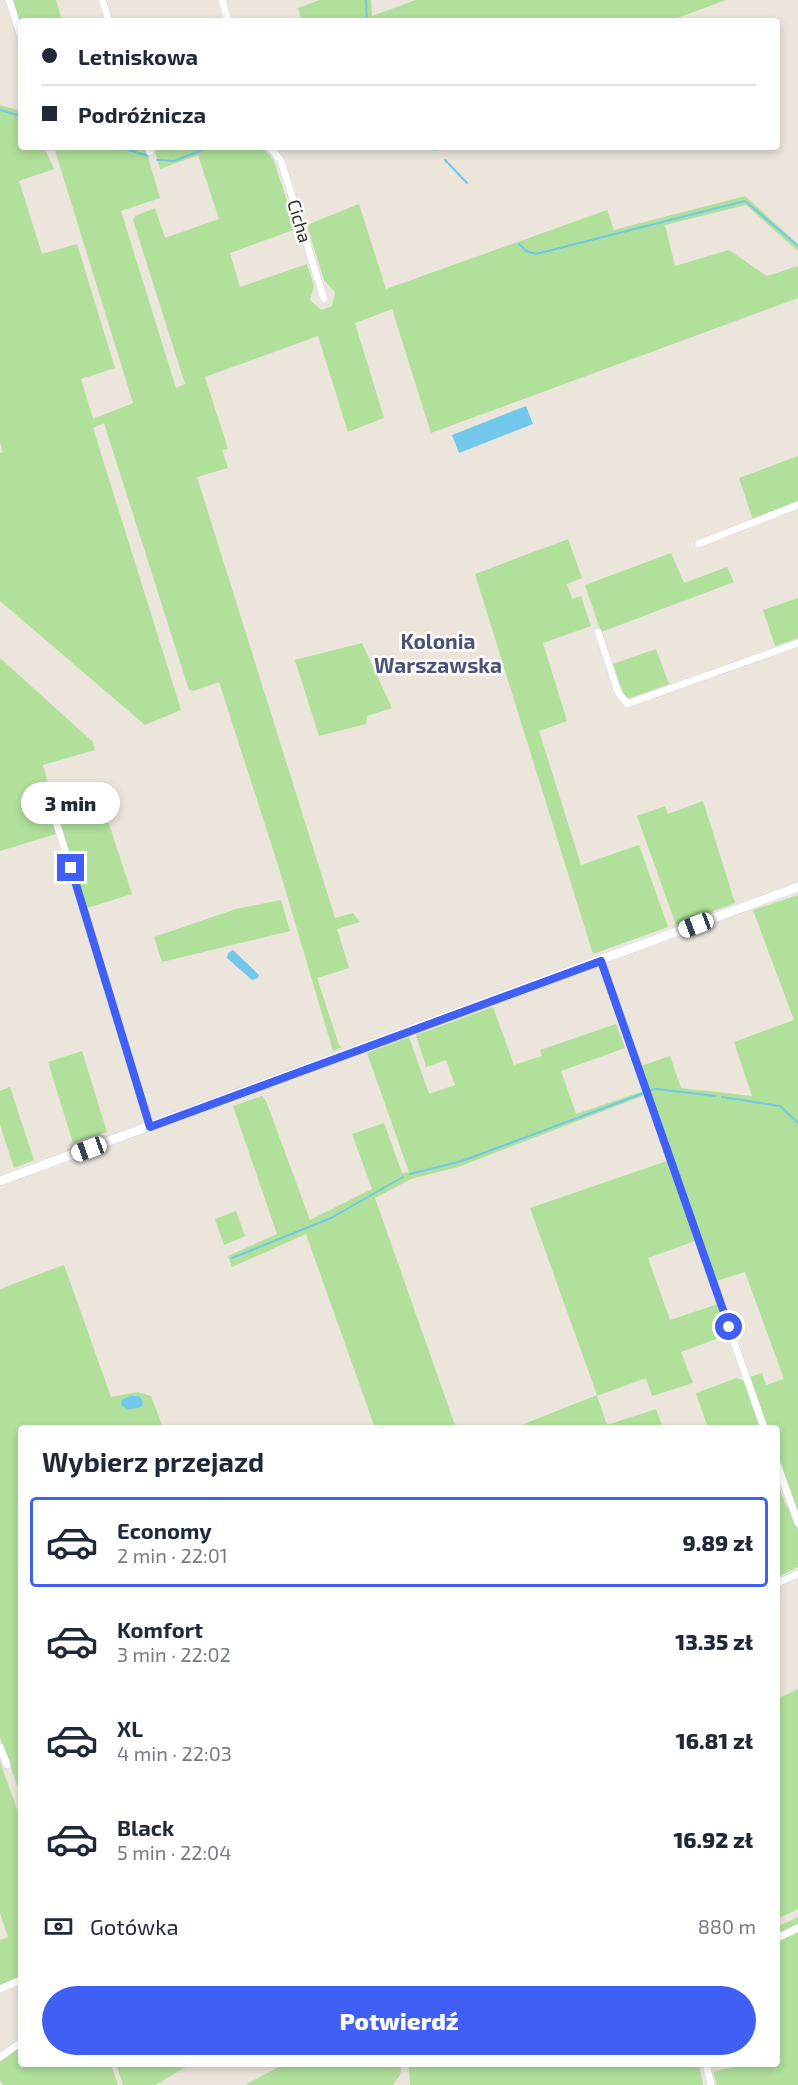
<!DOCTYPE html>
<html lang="pl">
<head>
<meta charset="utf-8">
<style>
  body { margin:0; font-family:"Exo 2",sans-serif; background:#f6f6f7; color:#1f2937; height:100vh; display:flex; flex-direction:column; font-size:22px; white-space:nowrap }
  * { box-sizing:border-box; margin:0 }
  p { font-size:20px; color:#747a83 }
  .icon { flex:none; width:33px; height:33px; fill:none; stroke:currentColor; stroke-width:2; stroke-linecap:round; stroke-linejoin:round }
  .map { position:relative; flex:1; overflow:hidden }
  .sheet { position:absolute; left:18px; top:1425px; width:762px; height:642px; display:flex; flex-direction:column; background:#fff; border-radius:6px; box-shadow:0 3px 9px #0003 }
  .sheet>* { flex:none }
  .top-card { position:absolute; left:18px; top:18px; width:762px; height:132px; border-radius:6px; box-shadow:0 3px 9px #0003; display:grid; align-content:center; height:132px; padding:0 24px; background:#fff }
  .end { position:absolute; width:27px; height:27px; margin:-14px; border:8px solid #405ff4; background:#fff; box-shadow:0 0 0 3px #fff }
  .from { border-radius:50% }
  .bubble { position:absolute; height:42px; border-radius:21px; background:#fff; box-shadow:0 3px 9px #0003; font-size:20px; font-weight:800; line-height:42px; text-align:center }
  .car { position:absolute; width:18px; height:36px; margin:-18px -9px; border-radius:8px; box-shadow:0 0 4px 2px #0007; background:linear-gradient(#fff 24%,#345 0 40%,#fff 0 76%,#345 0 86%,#fff 0) }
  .top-card b { display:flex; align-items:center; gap:21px; height:57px; font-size:22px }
  .top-card b+b { border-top:2px solid #e0e1e3 }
  .top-card i { width:15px; height:15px; background:#1f2937 }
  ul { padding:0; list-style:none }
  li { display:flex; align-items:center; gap:18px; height:90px; margin:0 12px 9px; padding:0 12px; border:3px solid transparent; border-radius:6px }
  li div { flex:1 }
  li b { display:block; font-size:22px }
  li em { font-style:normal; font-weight:800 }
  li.current { border-color:#405ff4 }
  li>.icon { width:54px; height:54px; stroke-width:1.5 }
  h2 { padding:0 24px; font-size:27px; line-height:72px }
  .pay { display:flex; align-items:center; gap:15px; height:66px; padding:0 24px; font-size:22px }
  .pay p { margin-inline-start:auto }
  .button { display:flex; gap:12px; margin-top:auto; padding:12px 24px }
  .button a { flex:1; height:69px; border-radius:36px; background:#405ff4; color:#fff; font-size:24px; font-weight:800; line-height:69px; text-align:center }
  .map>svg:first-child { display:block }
  .green { fill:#b0e09a }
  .water { fill:#72c8ea }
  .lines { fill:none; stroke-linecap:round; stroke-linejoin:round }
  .stream { stroke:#72c8ea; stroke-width:2 }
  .minor-casing { stroke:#d1d4e2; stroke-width:8 }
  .tertiary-casing { stroke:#d1d4e2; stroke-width:10 }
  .minor { stroke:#fff; stroke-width:7 }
  .tertiary { stroke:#fff; stroke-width:9 }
  .route { stroke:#405ff4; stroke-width:8 }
  .labels { text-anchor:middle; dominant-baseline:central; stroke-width:5; stroke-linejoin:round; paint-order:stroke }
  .street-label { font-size:18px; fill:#292929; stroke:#fff }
  .quarter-label { font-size:21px; font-weight:bold; fill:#4b5378; stroke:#fff }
</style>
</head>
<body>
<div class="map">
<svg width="798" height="2085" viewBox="0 0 798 2085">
  <rect width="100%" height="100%" fill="#ebe5dc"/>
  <!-- green -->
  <g class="green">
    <polygon points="13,0 56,0 62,21 21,21 21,27"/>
    <polygon points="320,0 371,0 372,16 416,0 726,0 669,21 302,21 298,8"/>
    <polygon points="0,105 21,111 21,147 44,147 54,169 19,181 42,254 77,244 115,368 81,379 93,419 133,403 54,147 137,147 146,150 160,198 121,211 176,388 185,384 133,220 135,216 155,208 165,238 219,219 198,155 160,169 155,152 160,147 263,147 274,161 296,229 230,253 240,287 307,264 314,286 310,300 321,310 332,306 335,292 324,280 307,225 359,204 386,289 607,210 614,230 745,196 798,244 798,251 746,205 665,225 675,266 729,250 767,276 798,266 798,298 431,433 392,309 355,323 384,418 348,432 318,336 205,377 228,449 222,450 228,468 197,477 335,918 353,913 360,922 337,929 349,968 317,978 339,1045 342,1047 333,1051 278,865 219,682 193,691 189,690 104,423 93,428 181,710 145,725 0,601 0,453 3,452 0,442"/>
    <polygon points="798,456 798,501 753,520 739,478"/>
    <polygon points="568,539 582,578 567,584 572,599 581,596 591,626 543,643 567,721 539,731 581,865 639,845 668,927 593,954 475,574"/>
    <polygon points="671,553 684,583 727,567 734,582 601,632 585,585"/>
    <polygon points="798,598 798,638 775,646 763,610"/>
    <polygon points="362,643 392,708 367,716 366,724 319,736 295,660"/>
    <polygon points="656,649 669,684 630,698 624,696 613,664"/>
    <polygon points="0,658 93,742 95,750 43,765 48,783 32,788 37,802 46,801 56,834 0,851"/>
    <polygon points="101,800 132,894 87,908 57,813"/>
    <polygon points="703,801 735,903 676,925 637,816 665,806 668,814"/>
    <polygon points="798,895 798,1514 777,1454 777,1428 768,1428 750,1377 762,1373 766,1385 784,1379 745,1272 716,1281 641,1066 670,1056 681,1088 752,1096 734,1042 794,1020 753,910"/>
    <polygon points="281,900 290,931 162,962 154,937 236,909"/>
    <polygon points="493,1007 514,1065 542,1056 540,1050 616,1024 625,1048 561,1071 576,1114 644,1091 645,1095 458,1167 411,1179 375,1198 456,1428 375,1428 306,1234 232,1267 228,1256 277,1234 233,1106 262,1096 266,1101 310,1220 372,1189 352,1134 384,1123 402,1173 409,1172 367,1053 409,1037 429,1094 455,1085 446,1060 426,1067 416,1035"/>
    <polygon points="82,1051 107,1132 73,1143 48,1062"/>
    <polygon points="10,1087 34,1160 14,1168 0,1125 0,1091"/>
    <polygon points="667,1161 695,1241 648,1258 670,1320 718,1304 729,1334 681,1352 693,1383 652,1396 646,1378 597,1396 607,1425 656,1409 663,1428 514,1428 597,1395 530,1208"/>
    <polygon points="236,1211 245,1236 224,1245 215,1219"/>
    <polygon points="64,1265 111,1397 138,1392 151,1396 163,1428 21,1428 21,1796 0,1737 0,1289"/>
    <polygon points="737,1378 744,1381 762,1428 708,1428 696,1393"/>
    <polygon points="777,1488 780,1490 786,1506 789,1505 798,1530 798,1567 777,1577"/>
    <polygon points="798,1689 798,1909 777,1919 777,1699"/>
    <polygon points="0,1762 21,1820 21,1976 0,1985 0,1940 8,1937 0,1913"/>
    <polygon points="798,1917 798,1924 777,1934 777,1927"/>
    <polygon points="798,1931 798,2085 717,2085 713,2072 744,2064 777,2064 777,1941"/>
    <polygon points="21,2047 21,2064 111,2064 118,2085 3,2085 0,2080 0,2062"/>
    <polygon points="116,2064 191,2064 155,2085 123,2085"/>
    <polygon points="284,2064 402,2064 400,2075 393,2085 245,2085"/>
    <polygon points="409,2064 699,2064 703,2085 410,2085"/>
  </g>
  <!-- water -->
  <g class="water">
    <polygon points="526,406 533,424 459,453 452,435"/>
    <polygon points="233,950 259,975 258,978 252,980 227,958 228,953"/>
    <polygon points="130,1396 138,1396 141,1398 143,1404 141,1407 127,1410 121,1405 122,1400"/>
  </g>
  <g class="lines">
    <!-- stream -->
    <g class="stream">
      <polyline points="366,0 367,21"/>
      <polyline points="0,110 21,116"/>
      <polyline points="120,147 148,156"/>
      <polyline points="432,147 435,150"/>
      <polyline points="157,160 174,161 210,147"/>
      <polyline points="445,160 467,183"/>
      <polyline points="519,244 526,251 536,254 745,201 798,246"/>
      <polyline points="651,1090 657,1089 715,1096"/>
      <polyline points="722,1097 780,1106 798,1123"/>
      <polyline points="410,1174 462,1161 644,1093"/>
      <polyline points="232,1258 331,1218 403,1177"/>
    </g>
    <defs>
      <g id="minor">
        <polyline points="9,0 21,37"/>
        <polyline points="102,0 109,21"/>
        <polyline points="222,0 228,21"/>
        <polyline points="148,147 150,152"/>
        <polyline points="270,147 281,161 324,299"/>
        <polyline points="698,544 798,505"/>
        <polyline points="598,632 618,692 627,704 798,643"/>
        <polyline points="46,789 150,1127"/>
        <polyline points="601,961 764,1428"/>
        <polyline points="777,1464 798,1523"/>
        <polyline points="777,1583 798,1574"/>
        <polyline points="0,1747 7,1765"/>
        <polyline points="777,1938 798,1928"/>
        <polyline points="0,1989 21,1980"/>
        <polyline points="0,2057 21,2042"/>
        <polyline points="706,2064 711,2085"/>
      </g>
      <polyline id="tertiary" points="0,1181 798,887"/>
    </defs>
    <!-- minor casing -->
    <use href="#minor" class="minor-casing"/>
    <!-- tertiary casing -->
    <use href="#tertiary" class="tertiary-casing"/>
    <!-- minor -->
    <use href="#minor" class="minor"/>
    <!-- tertiary -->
    <use href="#tertiary" class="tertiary"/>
  </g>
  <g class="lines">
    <!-- route -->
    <polyline class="route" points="71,868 150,1127 601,961 729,1327"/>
  </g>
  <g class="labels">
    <!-- street labels -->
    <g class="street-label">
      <text transform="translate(300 221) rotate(73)">Cicha</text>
    </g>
    <!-- quarter labels -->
    <g class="quarter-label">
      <text x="438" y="640">Kolonia<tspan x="438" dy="24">Warszawska</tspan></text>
    </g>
  </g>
</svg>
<i class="end from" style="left:729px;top:1327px"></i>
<i class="end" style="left:71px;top:868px"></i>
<div class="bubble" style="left:21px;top:782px;width:99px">3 min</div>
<i class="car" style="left:696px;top:925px;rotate:249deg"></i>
<i class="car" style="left:89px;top:1149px;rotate:250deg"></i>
<div class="top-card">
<b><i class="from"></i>Letniskowa</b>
<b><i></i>Podróżnicza</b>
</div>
<section class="sheet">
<h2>Wybierz przejazd</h2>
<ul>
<li class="current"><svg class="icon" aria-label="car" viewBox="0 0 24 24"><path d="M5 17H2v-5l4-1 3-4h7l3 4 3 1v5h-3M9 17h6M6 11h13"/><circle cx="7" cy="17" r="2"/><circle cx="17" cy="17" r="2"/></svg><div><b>Economy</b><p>2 min · 22:01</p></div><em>9.89 zł</em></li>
<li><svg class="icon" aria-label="car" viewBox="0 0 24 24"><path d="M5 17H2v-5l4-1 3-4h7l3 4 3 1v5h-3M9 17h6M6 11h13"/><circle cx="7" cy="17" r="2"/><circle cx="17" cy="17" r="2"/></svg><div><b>Komfort</b><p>3 min · 22:02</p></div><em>13.35 zł</em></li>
<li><svg class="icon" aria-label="car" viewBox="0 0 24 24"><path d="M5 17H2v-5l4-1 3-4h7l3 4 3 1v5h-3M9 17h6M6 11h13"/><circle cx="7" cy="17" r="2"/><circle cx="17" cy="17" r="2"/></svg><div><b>XL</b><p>4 min · 22:03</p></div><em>16.81 zł</em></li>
<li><svg class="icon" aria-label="car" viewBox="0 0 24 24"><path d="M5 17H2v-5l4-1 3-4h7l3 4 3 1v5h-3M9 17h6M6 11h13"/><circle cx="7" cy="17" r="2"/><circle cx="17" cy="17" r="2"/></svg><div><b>Black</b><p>5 min · 22:04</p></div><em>16.92 zł</em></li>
</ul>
<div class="pay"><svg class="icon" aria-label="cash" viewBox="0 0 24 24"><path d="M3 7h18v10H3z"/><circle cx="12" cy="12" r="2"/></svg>Gotówka<p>880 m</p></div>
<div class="button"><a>Potwierdź</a></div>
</section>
</div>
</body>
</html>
